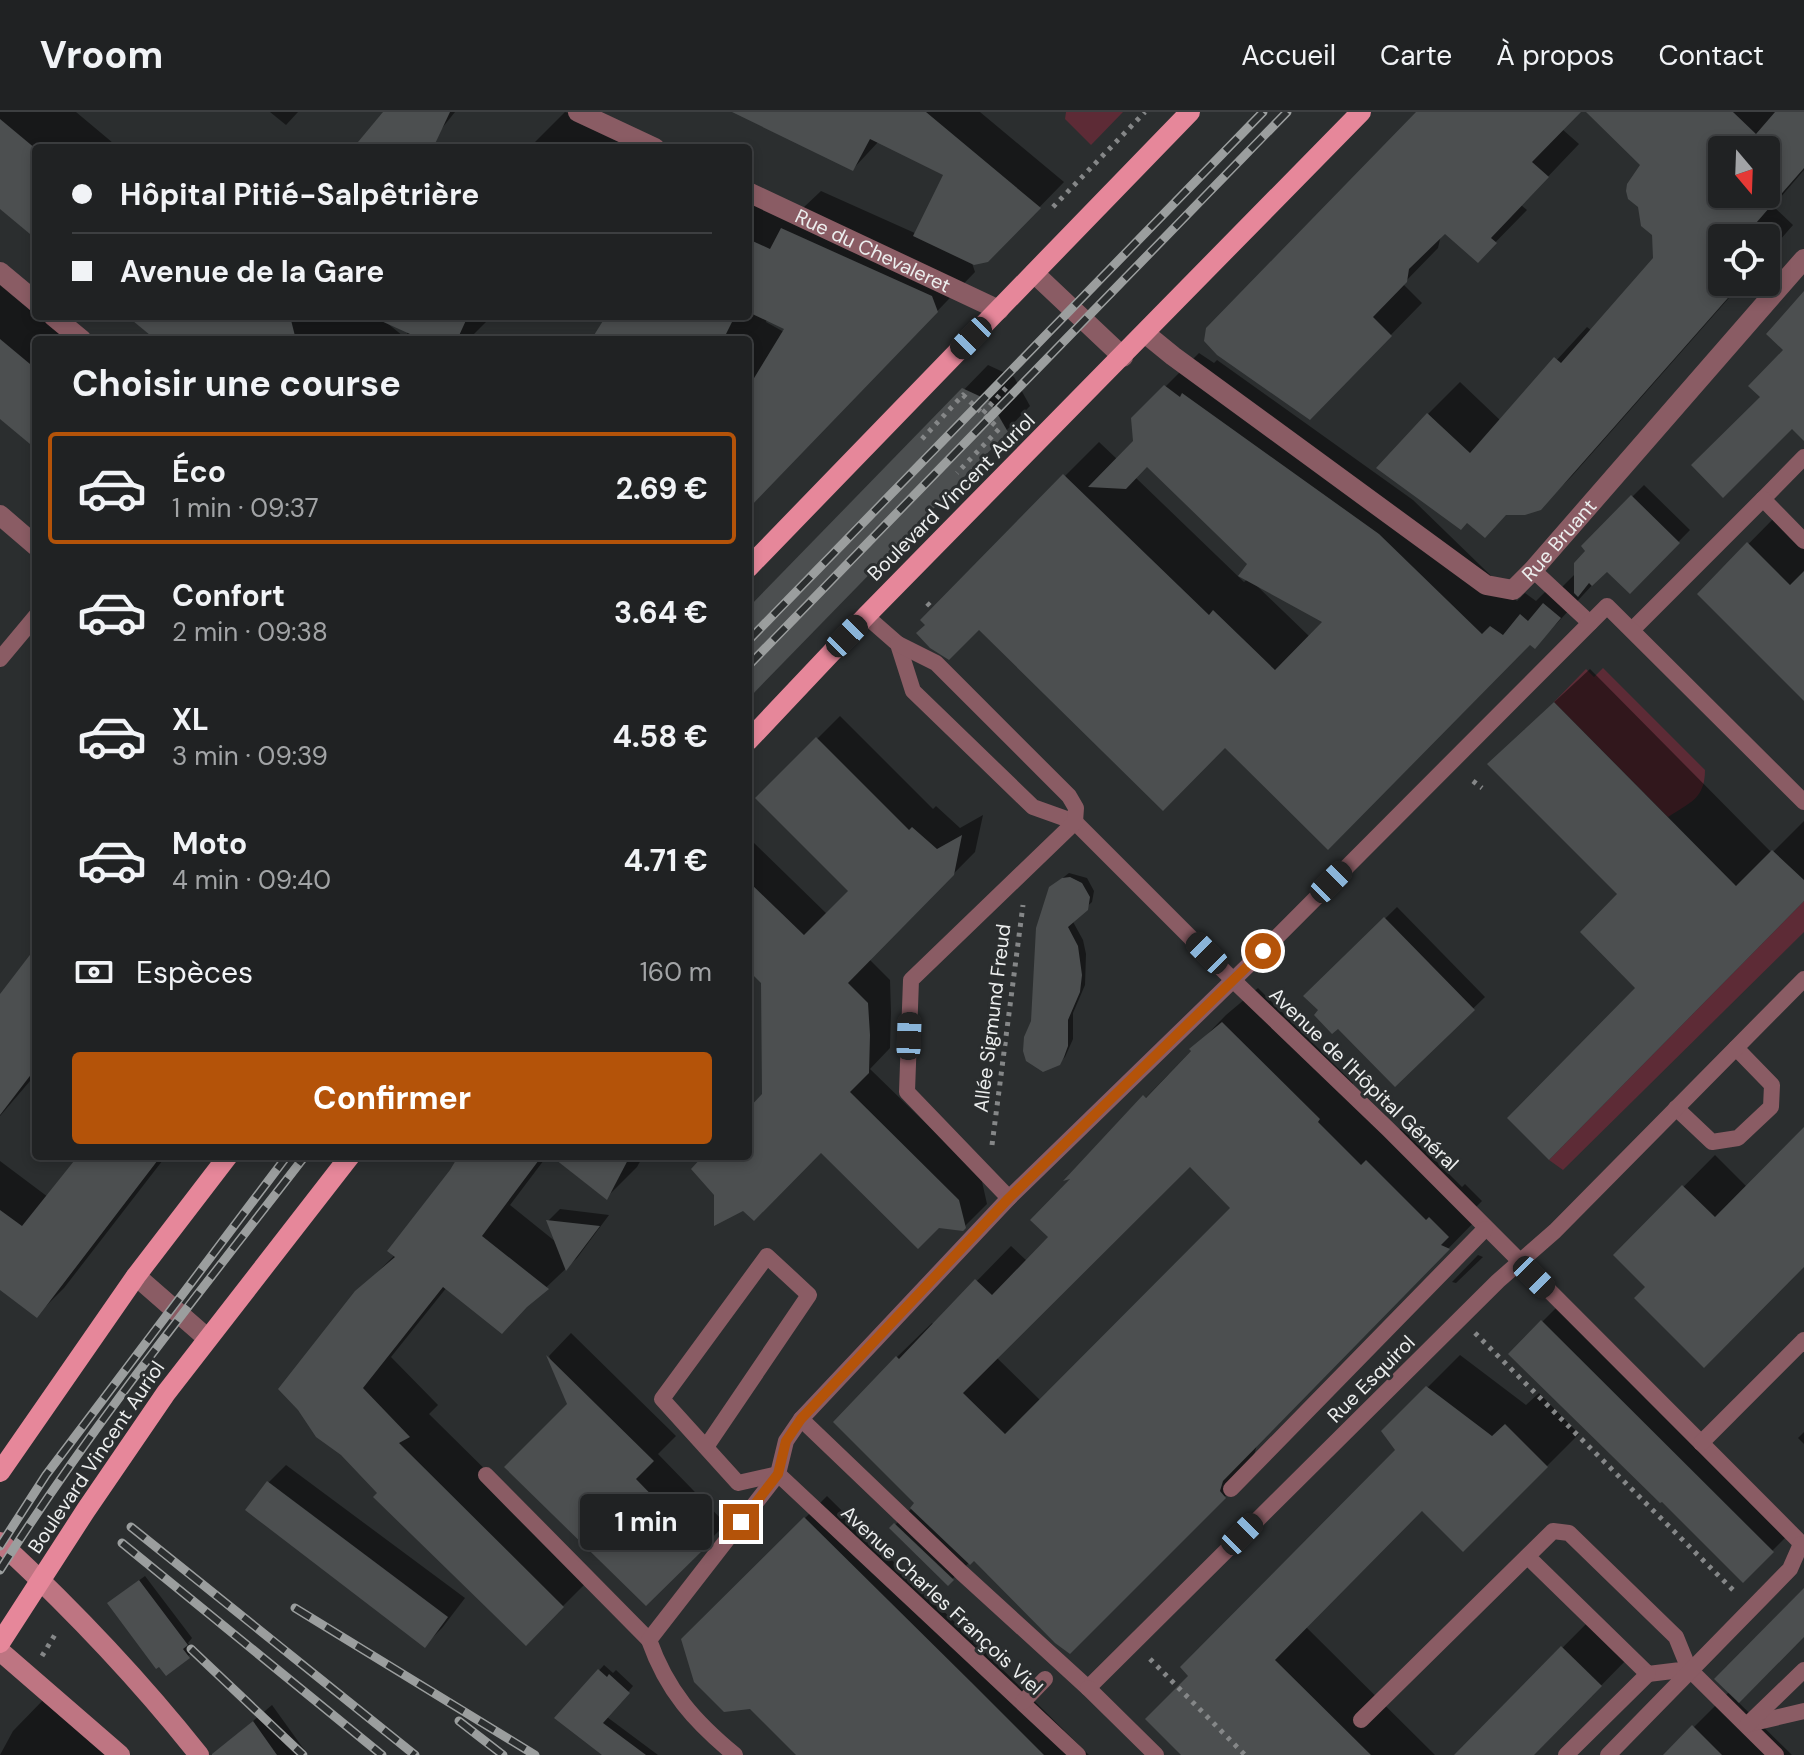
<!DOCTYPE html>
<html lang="fr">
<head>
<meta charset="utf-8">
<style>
  body { margin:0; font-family:"DM Sans",sans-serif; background:#2d2f30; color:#f1f3f6; height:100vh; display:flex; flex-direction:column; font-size:30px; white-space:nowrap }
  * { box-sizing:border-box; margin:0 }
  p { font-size:26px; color:#a2a4a6 }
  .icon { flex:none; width:44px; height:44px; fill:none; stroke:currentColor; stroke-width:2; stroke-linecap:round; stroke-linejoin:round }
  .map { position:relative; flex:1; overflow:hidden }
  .details { position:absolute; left:32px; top:224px; width:720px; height:824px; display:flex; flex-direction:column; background:#202223; border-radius:8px; box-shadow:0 4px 12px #0003,0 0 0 2px #3d3f41 }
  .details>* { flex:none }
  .hud { position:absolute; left:32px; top:32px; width:720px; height:176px; border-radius:8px; box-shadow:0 4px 12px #0003,0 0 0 2px #3d3f41; display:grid; align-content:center; height:176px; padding:0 40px; background:#202223 }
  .needle { width:52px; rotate:161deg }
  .fabs { position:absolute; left:1708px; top:24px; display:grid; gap:16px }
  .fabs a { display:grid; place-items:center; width:72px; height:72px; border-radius:8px; background:#202223; box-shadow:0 4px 12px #0003,0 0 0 2px #3d3f41; font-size:40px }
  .end { position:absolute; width:36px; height:36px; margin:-18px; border:10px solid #b45309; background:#fff; box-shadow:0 0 0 4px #fff }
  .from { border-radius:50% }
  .bubble { position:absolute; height:56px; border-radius:8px; background:#202223; box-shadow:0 4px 12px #0003,0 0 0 2px #3d3f41; font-size:26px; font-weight:700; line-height:56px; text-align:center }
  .car { position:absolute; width:24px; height:48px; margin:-24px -12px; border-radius:10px; box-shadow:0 0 6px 2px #0007; background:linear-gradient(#222 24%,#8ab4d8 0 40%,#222 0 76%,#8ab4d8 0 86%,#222 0) }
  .hud b { display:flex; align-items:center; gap:28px; height:76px; font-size:30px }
  .hud b+b { border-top:2px solid #3d3f41 }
  .hud i { width:20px; height:20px; background:#f1f3f6 }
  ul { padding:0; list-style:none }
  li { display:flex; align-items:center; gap:24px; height:112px; margin:0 16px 12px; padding:0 24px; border:4px solid transparent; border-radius:8px }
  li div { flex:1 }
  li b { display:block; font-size:30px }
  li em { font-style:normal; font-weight:700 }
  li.on { border-color:#b45309 }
  li>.icon { width:72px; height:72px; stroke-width:1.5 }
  h2 { padding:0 40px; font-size:36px; line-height:96px }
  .pay { display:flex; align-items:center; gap:20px; height:88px; padding:0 40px; font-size:30px }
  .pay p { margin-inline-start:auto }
  .primary-button { display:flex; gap:16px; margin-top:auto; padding:16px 40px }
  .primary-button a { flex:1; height:92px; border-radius:8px; background:#b45309; color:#fff; font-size:32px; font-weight:700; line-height:92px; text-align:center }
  header { display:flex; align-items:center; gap:48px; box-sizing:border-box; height:112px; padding:0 40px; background:#202223; border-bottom:2px solid #3d3f41 }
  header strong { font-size:38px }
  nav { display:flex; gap:44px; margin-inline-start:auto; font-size:28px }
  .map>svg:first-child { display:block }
  .green { fill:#5d2b36 }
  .shadow { fill:#0007; fill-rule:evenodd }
  .building { fill:#4c4f50; fill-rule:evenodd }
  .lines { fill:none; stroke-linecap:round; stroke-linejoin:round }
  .path { stroke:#858788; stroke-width:5; stroke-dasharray:4 6; stroke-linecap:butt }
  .lane { stroke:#8a5c64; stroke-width:16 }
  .street { stroke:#8a5c64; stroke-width:20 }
  .secondary { stroke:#be7582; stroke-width:20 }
  .primary { stroke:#e6879a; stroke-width:20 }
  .rail-casing { stroke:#9b9e9e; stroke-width:9 }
  .rail { stroke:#2b2e2f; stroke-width:6; stroke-dasharray:18; stroke-linecap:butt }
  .route { stroke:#b45309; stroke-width:10 }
  .labels { text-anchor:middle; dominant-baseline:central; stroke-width:6; stroke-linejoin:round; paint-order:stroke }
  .street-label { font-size:20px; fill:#eceeee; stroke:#2b2e2f }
</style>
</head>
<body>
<header>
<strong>Vroom</strong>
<nav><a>Accueil</a><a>Carte</a><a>À propos</a><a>Contact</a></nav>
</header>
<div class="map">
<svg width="1804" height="1643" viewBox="0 0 1804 1643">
  <rect width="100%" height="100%" fill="#2b2e2f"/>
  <!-- green -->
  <g class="green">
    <polygon points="1066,0 1123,0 1091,33 1065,7"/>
    <path d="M1603,556L1705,658C1705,687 1689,691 1668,705L1554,590L1586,557L1594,565Z"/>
    <polygon points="1804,789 1804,820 1563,1058 1549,1048"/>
  </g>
  <!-- shadow -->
  <g class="shadow">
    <polygon points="0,0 76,0 119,36 36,36 36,125 0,95"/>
    <polygon points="270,0 298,0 286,13"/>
    <polygon points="385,0 455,0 426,36 355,36"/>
    <polygon points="565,0 650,26 671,36 529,36"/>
    <path d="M740,0H980L1064,70L987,149L972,151L975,160L748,395V228H593L608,204H748V71L803,96L821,79L917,122L946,62L879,29L853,57ZM767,207L787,216L784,220L766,210Z"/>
    <polygon points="1419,0 1579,0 1562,17 1579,32 1521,93 1527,98 1478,148 1445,119 1441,123 1438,136 1403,172 1422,191 1341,274"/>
    <path d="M1639,0H1804V58L1773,94L1793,113L1766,144V126H1722V170H1743L1572,364L1540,396L1525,401L1428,302L1460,270L1501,309L1587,215L1592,219L1655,146L1643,52ZM1722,38H1766V82H1722Z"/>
    <polygon points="0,163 36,193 36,204 49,204 78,228 36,228 36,335 0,305"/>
    <polygon points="130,204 492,204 468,228 408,228 407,218 387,211 408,228 159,228"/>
    <path d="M1199,241L1214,251L1217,248L1413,388L1517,489L1525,481L1536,489L1556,469L1562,475L1576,461L1588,439L1583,434L1644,373L1690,418L1634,475L1607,457L1535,535L1531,531L1328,735L1065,364L1099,330L1118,348L1135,330L1133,307ZM1147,352L1250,452L1248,467L1244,470L1135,365ZM1256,473L1326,510L1310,525Z"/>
    <polygon points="988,253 1014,265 1030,294 748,586 748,500"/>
    <polygon points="1783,397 1804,418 1804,586 1699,482"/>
    <polygon points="1590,557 1772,741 1804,709 1804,787 1638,876 1620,782 1524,618"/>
    <polygon points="840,604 933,697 936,694 960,716 983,703 975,740 869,847 890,868 891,900 890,936 870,957 981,1065 987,1092 962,1117 821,1038 743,1096 716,1082 705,1044 748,1044 748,1000 764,983 763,870 748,855 748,736 753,730 828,803 851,779 758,686"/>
    <polygon points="1069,761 1087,766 1094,779 1092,790 1072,808 1083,828 1086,842 1085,873 1073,901 1073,927 1065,945 1059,951 1033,910 1055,772"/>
    <polygon points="1397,795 1485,885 1395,972 1306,884"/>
    <polygon points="36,837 36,962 0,1004 0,884"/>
    <path d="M1258,876L1353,971L1351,974L1397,1020L1402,1015L1462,1075L1465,1072L1482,1089L1473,1098L1482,1102L1257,1332L1254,1344L1259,1350L1070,1540L974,1446L948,1471L892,1416L917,1391L897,1245L932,1211L934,1213L1011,1134L1027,1149L1050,1125L1076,1062L1069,1065L1226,903ZM1190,1052L1233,1096L1041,1289L996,1245Z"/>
    <polygon points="1804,1018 1804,1153 1648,1175 1616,1143 1715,1043 1747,1075"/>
    <polygon points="80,1044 166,1044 64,1176 37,1203 0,1175 0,1049 48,1085"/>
    <polygon points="462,1044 547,1044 510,1093 556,1130 548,1109 560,1097 609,1103 577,1146 534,1187 447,1175 391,1245 438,1293 429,1302 593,1464 530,1527 342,1342 357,1180 395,1143"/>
    <polygon points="554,1044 643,1044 637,1055 607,1085"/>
    <polygon points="1478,1143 1483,1145 1456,1171 1452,1170"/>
    <polygon points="1566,1186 1796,1415 1743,1468 1510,1242"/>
    <polygon points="571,1221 676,1324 658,1342 726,1412 646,1491 549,1244"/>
    <polygon points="1460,1243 1526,1293 1539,1281 1579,1322 1463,1438 1422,1396 1305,1514 1435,1643 1184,1643 1191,1564 1398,1338 1384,1319"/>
    <polygon points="1804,1320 1804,1332 1798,1326"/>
    <polygon points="286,1353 465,1486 442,1516 424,1534 268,1371"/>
    <polygon points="827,1384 1089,1643 799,1643 684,1528"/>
    <polygon points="145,1464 192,1526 188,1531 194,1539 188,1544 115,1486"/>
    <polygon points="1804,1479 1804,1522 1737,1589 1792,1643 1666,1643 1730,1579"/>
    <polygon points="1595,1503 1633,1541 1533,1643 1456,1643"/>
    <polygon points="604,1553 613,1561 616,1558 633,1574 607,1605 658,1643 605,1643 557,1606"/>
    <polygon points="47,1584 107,1643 0,1643 13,1619"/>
    <polygon points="272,1593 308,1643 234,1643 226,1632"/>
  </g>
  <!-- building -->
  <g class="building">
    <polygon points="383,0 450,0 433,36 353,36"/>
    <polygon points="732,0 926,0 1041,96 988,150 974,153 913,124 943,63 870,27 853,59"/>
    <polygon points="1416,0 1581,0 1532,50 1549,65 1491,126 1497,131 1478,151 1445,122 1409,157 1407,170 1373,205 1392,224 1310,308 1217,243 1204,229 1206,216"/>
    <path d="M1586,0H1733L1756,22L1775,0H1804V56L1743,126H1722V170H1742L1541,398L1525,403H1506L1485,426L1467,411L1461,418L1376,356L1427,301L1470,341L1554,245L1561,251L1653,146L1652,123L1641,114L1638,95L1628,87L1626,79L1627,72L1640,53ZM1722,38H1766V82H1722Z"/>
    <polygon points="0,7 36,37 36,127 0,97"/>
    <polygon points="781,116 932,184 938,200 748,397 748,276 784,217 748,200 748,127 770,137"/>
    <polygon points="1804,179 1804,329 1792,317 1723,386 1691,353 1760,285 1748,274 1783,238 1766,222"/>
    <polygon points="127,204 290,204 296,228 156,228"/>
    <polygon points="370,204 468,204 457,228 406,228 410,222"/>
    <polygon points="606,204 735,204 723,228 591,228"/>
    <polygon points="0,227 36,257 36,337 0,307"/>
    <polygon points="1164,273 1180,285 1182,281 1379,422 1482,522 1490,514 1503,523 1520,502 1528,509 1543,491 1561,506 1535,537 1530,533 1328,738 1225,636 1163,699 979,518 949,548 930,536 916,521 925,513 920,508 1063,362 1209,503 1213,498 1275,558 1322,510 1238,464 1247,452 1147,355 1126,377 1088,375 1133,329 1131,306"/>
    <polygon points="962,276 990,289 1008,320 748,587 748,496"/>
    <polygon points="1631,383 1680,431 1630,482 1607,460 1592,474 1589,471 1578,485 1574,481 1574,451 1585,439 1581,434"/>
    <polygon points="1747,430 1790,473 1804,459 1804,589 1697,482"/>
    <polygon points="1554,590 1736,774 1772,738 1804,768 1804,789 1549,1048 1507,1006 1635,876 1580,820 1617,782 1487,652"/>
    <polygon points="816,625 909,718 912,715 937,737 962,723 954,763 848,871 868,891 870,923 869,961 850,980 959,1088 966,1116 963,1119 939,1116 918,1137 821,1041 754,1109 743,1099 714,1114 714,1083 691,1057 703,1044 748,1044 748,997 762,982 761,871 748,858 748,769 804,823 848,779 755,686"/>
    <polygon points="1070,765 1082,771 1090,785 1088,798 1068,815 1078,834 1082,863 1080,880 1068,908 1068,934 1064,945 1060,953 1043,960 1026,949 1023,939 1024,925 1031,909 1036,816 1049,775 1062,766"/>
    <polygon points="1384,805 1475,898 1395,975 1338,917 1332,922 1314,903 1318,898 1303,884"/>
    <polygon points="36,835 36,956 0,1003 0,882"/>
    <path d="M1222,910L1320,1007L1318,1010L1361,1053L1366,1048L1426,1108L1429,1105L1449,1125L1441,1133L1450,1137L1223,1369L1220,1379L1226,1386L1070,1542L1055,1531L974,1449L970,1453L910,1396L914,1391L833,1310L896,1244L899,1247L975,1167L992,1183L1048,1125L1030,1108L1070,1067L1063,1069L1143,983L1146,986L1191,939L1189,937ZM1190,1055L1230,1096L1005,1322L963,1281Z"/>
    <polygon points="1804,1015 1804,1155 1704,1256 1634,1186 1645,1175 1613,1143 1682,1073 1715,1105"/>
    <polygon points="78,1044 161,1044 37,1206 0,1178 0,1098 22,1114"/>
    <polygon points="462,1044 542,1044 482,1124 549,1177 527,1195 502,1222 443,1175 363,1276 410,1325 399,1331 564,1495 526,1534 373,1385 377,1381 341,1343 316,1325 298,1298 278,1277 355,1179 395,1145 387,1139 450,1058 456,1048"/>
    <polygon points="551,1044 630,1044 607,1088"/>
    <polygon points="546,1108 600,1114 566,1159"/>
    <polygon points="1541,1208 1774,1440 1743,1471 1662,1390 1660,1391 1508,1242"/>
    <polygon points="546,1243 654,1349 636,1367 704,1437 646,1494 504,1355 567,1292"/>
    <polygon points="1426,1274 1492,1324 1505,1312 1548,1355 1463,1440 1422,1399 1275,1548 1371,1643 1181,1643 1145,1607 1188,1564 1180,1555 1395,1338 1381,1319"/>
    <polygon points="267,1369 448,1505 425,1536 245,1398"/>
    <polygon points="804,1405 971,1570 1044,1643 796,1643 750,1597 724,1600 694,1570 681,1527"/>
    <polygon points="894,1411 954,1468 948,1474 889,1416"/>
    <polygon points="139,1468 188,1533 183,1537 190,1546 166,1564 159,1555 156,1557 107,1491"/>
    <polygon points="1804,1476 1804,1525 1739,1591 1714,1567"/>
    <polygon points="1561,1534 1602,1574 1534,1643 1454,1643"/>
    <polygon points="598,1557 607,1565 609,1562 630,1581 603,1611 646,1643 602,1643 554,1606"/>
    <polygon points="253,1609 277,1643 212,1643 212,1642"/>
    <polygon points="1692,1613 1722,1643 1663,1643"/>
  </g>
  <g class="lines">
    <!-- path -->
    <g class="path">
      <polyline points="1053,95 1145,0"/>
      <polyline points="983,301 1008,274"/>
      <polyline points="922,327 963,283 999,317 957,361"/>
      <polyline points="927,491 932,496"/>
      <polyline points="1473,669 1482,676"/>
      <polyline points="992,1033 1023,793"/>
      <polyline points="1475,1221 1737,1482"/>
      <polyline points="42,1544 56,1521"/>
      <polyline points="1150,1547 1245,1643"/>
    </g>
    <!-- lane -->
    <g class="lane">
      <polyline points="1763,387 1804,345"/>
      <polyline points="1533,458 1590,511"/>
      <polyline points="866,504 898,532 913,579 1033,695 1075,710 1233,868 1388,1017 1804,1434"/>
      <polyline points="1632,518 1763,387 1804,429"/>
      <polyline points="898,532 936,551 1069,684 1076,696 1075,710 911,868 907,980 1009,1086"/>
      <polyline points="0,547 36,504"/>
      <polyline points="1676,996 1712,1030 1738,1026 1771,995 1772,973 1736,936"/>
      <polyline points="801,1307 962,1461 1088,1576 1498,1169 1555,1119 1804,867"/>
      <polyline points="1701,1331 1804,1228"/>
      <polyline points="706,1335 809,1183 767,1144 662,1287 738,1371 778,1362"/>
      <polyline points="778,1362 1078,1643"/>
      <polyline points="486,1363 649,1528"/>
      <polyline points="1231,1377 1485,1117"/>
      <polyline points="1689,1557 1776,1643"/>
      <polyline points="1088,1576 1156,1643"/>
      <polyline points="1023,1590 1045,1567"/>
      <polyline points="1361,1608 1553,1419 1569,1421 1676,1525 1689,1557 1648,1562 1528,1445"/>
      <polyline points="1749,1612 1804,1599"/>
      <polyline points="1747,1613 1804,1558"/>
      <path d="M735,1643C694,1609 667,1579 649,1528L778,1362L786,1329L801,1307L1009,1086L1263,839L1607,494L1804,690"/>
      <polyline points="1566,1643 1648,1562"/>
      <polyline points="1608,1643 1790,1457 1801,1432"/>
    </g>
    <!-- street -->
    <g class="street">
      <polyline points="578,0 655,36"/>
      <path id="s1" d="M748,80L999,198"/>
      <polyline points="0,160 36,190"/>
      <polyline points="1034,161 1123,245"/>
      <polyline points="53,204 82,228"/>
      <path id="s2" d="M1146,222L1173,244L1486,473L1513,478L1533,458L1804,147"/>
      <polyline points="0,403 36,434"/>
      <polyline points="136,1164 207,1226"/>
    </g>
    <!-- secondary -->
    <g class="secondary">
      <path d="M0,1430C71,1496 139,1567 199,1643"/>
      <polyline points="0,1539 120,1643"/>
    </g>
    <!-- primary -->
    <g class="primary">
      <polyline points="748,456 1190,0"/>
      <polyline points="748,629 866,504 1361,0"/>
      <polyline points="0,1360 136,1164 228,1044"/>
      <polyline points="0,1531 86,1398 166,1281 350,1044"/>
    </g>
    <defs>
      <g id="rail">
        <polyline points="748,529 1263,0"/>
        <polyline points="748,554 1287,0"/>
        <polyline points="131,1415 415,1643"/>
        <polyline points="122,1431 382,1643"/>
        <polyline points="0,1434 46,1363 287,1044"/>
        <path d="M0,1458C92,1313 200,1180 305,1044"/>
        <polyline points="295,1496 535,1643"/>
        <polyline points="191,1537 303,1643"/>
        <polyline points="459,1609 503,1643"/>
      </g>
    </defs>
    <!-- rail casing -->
    <use href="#rail" class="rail-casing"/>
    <!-- rail -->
    <use href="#rail" class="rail"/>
  </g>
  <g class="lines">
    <!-- route -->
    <polyline class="route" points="741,1410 778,1362 786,1329 801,1307 1009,1086 1263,839"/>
  </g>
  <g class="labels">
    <!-- street labels -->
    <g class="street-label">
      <text stroke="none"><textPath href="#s1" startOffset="138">Rue du Chevaleret</textPath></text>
      <text transform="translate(951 385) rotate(-45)">Boulevard Vincent Auriol</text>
      <text stroke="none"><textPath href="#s2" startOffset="518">Rue Bruant</textPath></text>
      <text transform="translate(992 906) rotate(-83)">Allée Sigmund Freud</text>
      <text transform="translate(1364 967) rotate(44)">Avenue de l'Hôpital Général</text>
      <text transform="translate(1371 1267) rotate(-45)">Rue Esquirol</text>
      <text transform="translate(96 1345) rotate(-56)">Boulevard Vincent Auriol</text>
      <text transform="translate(942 1488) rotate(43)">Avenue Charles François Viel</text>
    </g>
  </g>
</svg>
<div class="fabs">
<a><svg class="needle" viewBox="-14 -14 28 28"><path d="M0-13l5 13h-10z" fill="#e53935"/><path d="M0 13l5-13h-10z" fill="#a2a4a6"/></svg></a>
<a><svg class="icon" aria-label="locate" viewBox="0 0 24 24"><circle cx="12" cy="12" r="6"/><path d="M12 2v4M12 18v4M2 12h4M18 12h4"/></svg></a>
</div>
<i class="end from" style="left:1263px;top:839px"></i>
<i class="end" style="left:741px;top:1410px"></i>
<div class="bubble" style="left:580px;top:1382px;width:132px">1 min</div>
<i class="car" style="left:971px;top:226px;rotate:224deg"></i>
<i class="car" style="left:847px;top:524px;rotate:44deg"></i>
<i class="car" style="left:1331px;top:770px;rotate:45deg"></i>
<i class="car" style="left:1207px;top:841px;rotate:315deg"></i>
<i class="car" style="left:909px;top:924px;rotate:2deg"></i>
<i class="car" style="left:1534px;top:1165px;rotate:135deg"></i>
<i class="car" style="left:1242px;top:1422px;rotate:45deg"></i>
<div class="hud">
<b><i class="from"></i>Hôpital Pitié-Salpêtrière</b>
<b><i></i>Avenue de la Gare</b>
</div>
<section class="details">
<h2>Choisir une course</h2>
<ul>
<li class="on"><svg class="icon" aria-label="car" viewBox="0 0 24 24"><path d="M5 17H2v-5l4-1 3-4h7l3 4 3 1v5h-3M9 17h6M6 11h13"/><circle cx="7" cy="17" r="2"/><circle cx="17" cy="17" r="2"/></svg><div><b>Éco</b><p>1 min · 09:37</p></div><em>2.69 €</em></li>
<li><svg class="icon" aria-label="car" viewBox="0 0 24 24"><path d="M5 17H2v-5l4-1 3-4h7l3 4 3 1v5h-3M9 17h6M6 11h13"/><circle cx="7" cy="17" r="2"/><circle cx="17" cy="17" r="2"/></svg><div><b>Confort</b><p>2 min · 09:38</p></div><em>3.64 €</em></li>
<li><svg class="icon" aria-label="car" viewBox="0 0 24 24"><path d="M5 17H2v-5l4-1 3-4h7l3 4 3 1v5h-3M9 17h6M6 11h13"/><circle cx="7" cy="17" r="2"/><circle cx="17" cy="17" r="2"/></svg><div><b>XL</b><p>3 min · 09:39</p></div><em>4.58 €</em></li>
<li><svg class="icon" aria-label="car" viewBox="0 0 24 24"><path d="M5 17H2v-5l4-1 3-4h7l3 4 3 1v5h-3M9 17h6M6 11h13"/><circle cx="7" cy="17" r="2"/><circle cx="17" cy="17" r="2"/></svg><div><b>Moto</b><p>4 min · 09:40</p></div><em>4.71 €</em></li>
</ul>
<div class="pay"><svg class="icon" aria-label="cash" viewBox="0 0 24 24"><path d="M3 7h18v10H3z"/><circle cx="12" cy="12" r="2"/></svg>Espèces<p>160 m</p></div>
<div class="primary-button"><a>Confirmer</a></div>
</section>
</div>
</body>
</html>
